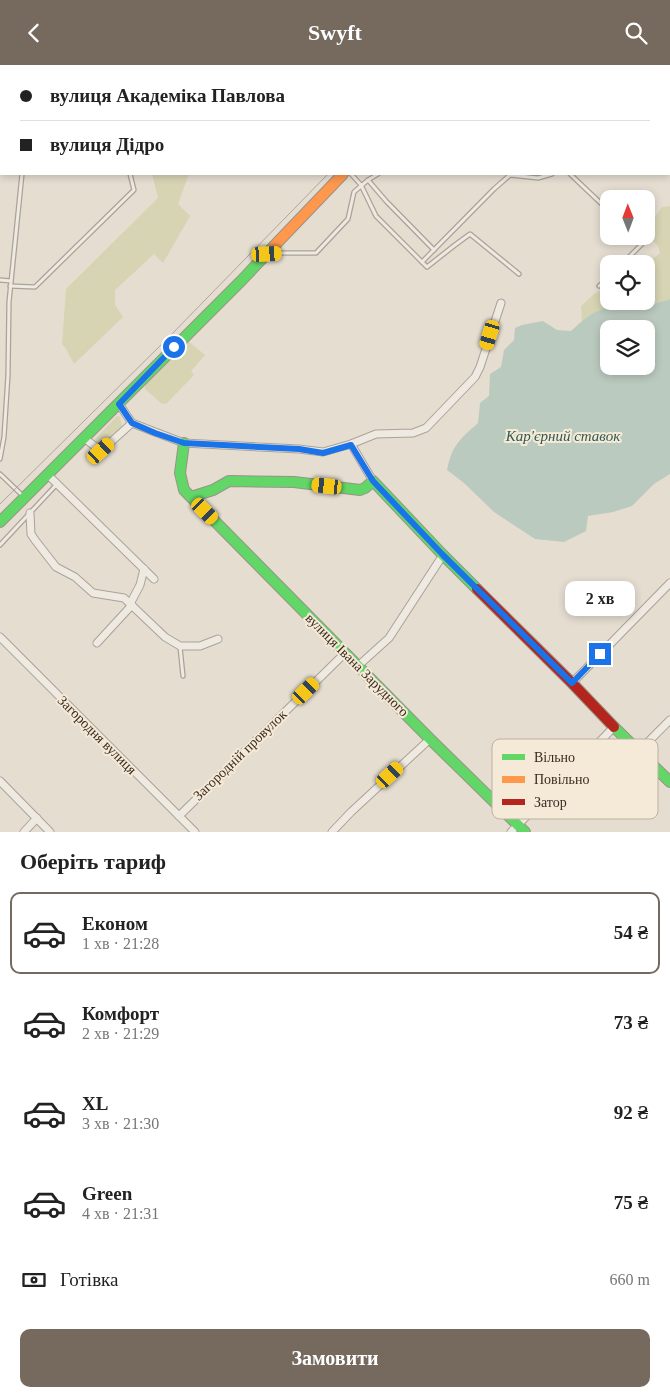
<!DOCTYPE html>
<html lang="uk">
<head>
<meta charset="utf-8">
<style>
  body { margin:0; font-family:Georgia,serif; background:#f6f6f6; color:#222; height:100vh; display:flex; flex-direction:column; font-size:19px; white-space:nowrap }
  * { box-sizing:border-box; margin:0 }
  p { font-size:16px; color:#767676 }
  .icon { flex:none; width:28px; height:28px; fill:none; stroke:currentColor; stroke-width:2; stroke-linecap:round; stroke-linejoin:round }
  .map { position:relative; height:767px; overflow:hidden }
  .sheet { display:flex; flex-direction:column; background:#fff; flex:1 }
  .sheet>* { flex:none }
  .hud { position:absolute; left:0px; top:0px; width:670px; height:110px; box-shadow:0 2px 8px #0003; display:grid; align-content:center; height:110px; padding:0 20px; background:#fff }
  .needle { width:32px; rotate:359deg }
  .controls { position:absolute; left:600px; top:125px; display:grid; gap:10px }
  .controls a { display:grid; place-items:center; width:55px; height:55px; border-radius:10px; background:#fff; box-shadow:0 2px 8px #0003; font-size:25px }
  .end { position:absolute; width:22px; height:22px; margin:-11px; border:6px solid #1a73e8; background:#fff; box-shadow:0 0 0 2px #fff }
  .from { border-radius:50% }
  .bubble { position:absolute; height:35px; border-radius:10px; background:#fff; box-shadow:0 2px 8px #0003; font-size:16px; font-weight:800; line-height:35px; text-align:center }
  .car { position:absolute; width:15px; height:30px; margin:-15px -8px; border-radius:6px; box-shadow:0 0 4px 1px #0007; background:linear-gradient(#f5c518 24%,#345 0 40%,#f5c518 0 76%,#345 0 86%,#f5c518 0) }
  .hud b { display:flex; align-items:center; gap:18px; height:48px; font-size:19px }
  .hud b+b { border-top:1px solid #e0e0e0 }
  .hud i { width:12px; height:12px; background:#222 }
  ul { padding:0; list-style:none }
  li { display:flex; align-items:center; gap:15px; height:82px; margin:0 10px 8px; padding:0 10px; border:2px solid transparent; border-radius:10px }
  li div { flex:1 }
  li b { display:block; font-size:19px }
  li em { font-style:normal; font-weight:800 }
  li.active { border-color:#76695e }
  li>.icon { width:45px; height:45px; stroke-width:1.5 }
  h2 { padding:0 20px; font-size:22px; line-height:60px }
  .pay { display:flex; align-items:center; gap:12px; height:55px; padding:0 20px; font-size:19px }
  .pay p { margin-inline-start:auto }
  .cta { display:flex; gap:10px; margin-top:auto; padding:10px 20px }
  .cta a { flex:1; height:58px; border-radius:10px; background:#76695e; color:#fff; font-size:20px; font-weight:800; line-height:58px; text-align:center }
  header { display:flex; justify-content:space-between; align-items:center; height:65px; padding:0 20px; background:#76695e; color:#fff; font-size:22px; font-weight:800 }
  .map>svg:first-child { display:block }
  .green { fill:#d6d4b3 }
  .water { fill:#bbcabf; fill-rule:evenodd }
  .lines { fill:none; stroke-linecap:round; stroke-linejoin:round }
  .lane-casing { stroke:#aba298; stroke-width:5.5 }
  .street-casing { stroke:#aba298; stroke-width:9 }
  .fast-casing { stroke:#9a9288; stroke-width:12 }
  .slow-casing { stroke:#9a9288; stroke-width:12 }
  .jam-casing { stroke:#9a9288; stroke-width:12 }
  .lane { stroke:#eee9e1; stroke-width:3 }
  .street { stroke:#eee9e1; stroke-width:7 }
  .fast { stroke:#63d668; stroke-width:10 }
  .slow { stroke:#ff974d; stroke-width:10 }
  .jam { stroke:#b3261e; stroke-width:10 }
  .tram { stroke:#ada7a1; stroke-width:1 }
  .route { stroke:#1a73e8; stroke-width:6 }
  .labels { text-anchor:middle; dominant-baseline:central; stroke-width:4; stroke-linejoin:round; paint-order:stroke }
  .street-label { font-size:14px; fill:#3a2b20; stroke:#f5ead7 }
  .water-label { font-size:15px; font-style:italic; fill:#305953; stroke:#f5ead7 }
  .key { fill:#f5ead7; stroke:#bdb1a0; stroke-width:1 }
  .key-label { font-size:14px; fill:#3a2b20 }
</style>
</head>
<body>
<header><svg class="icon" aria-label="back" viewBox="0 0 24 24"><path d="M15 5l-7 7 7 7"/></svg>Swyft<svg class="icon" aria-label="search" viewBox="0 0 24 24"><circle cx="10" cy="10" r="6"/><path d="M15 15l6 6"/></svg></header>
<div class="map">
<svg width="670" height="767" viewBox="0 0 670 767">
  <rect width="100%" height="100%" fill="#e5ddd0"/>
  <!-- green -->
  <g class="green">
    <polygon points="152,109 189,109 178,139 190,151 163,198 154,189 115,225 115,240 123,252 74,299 66,284 62,279 66,224 158,133"/>
    <polygon points="670,141 670,234 650,240 619,237 593,248 582,256 581,241 594,229 609,221 609,236 646,236 646,199 660,188 658,181 649,172 650,159 662,142"/>
    <polygon points="188,276 205,290 191,306 194,310 166,339 161,338 145,324 145,320"/>
    <polygon points="117,351 120,352 122,361 101,380 97,379 95,374"/>
  </g>
  <!-- water -->
  <path class="water" d="M670,234V409L654,419L632,441L613,447L588,451L586,466L564,477L535,474L494,447L464,418L447,405C452,380 460,374 478,358L480,338L489,331L490,309L501,302L504,285L514,275L515,263L522,260L543,256L557,265L571,266L582,256L593,248L619,237L650,240ZM609,264H646V301H609Z"/>
  <g class="lines">
    <defs>
      <g id="lane">
        <polyline points="623,0 625,1"/>
        <polyline points="0,1 3,1"/>
        <polyline points="597,1 599,0"/>
        <polyline points="0,16 1,16"/>
        <polyline points="0,48 1,48"/>
        <polyline points="351,109 361,120 376,151 422,197 494,124 510,110 538,113 552,109"/>
        <polyline points="570,109 609,146"/>
        <polyline points="368,115 386,136 434,185"/>
        <polyline points="273,188 316,188 348,154 354,127 368,115 378,109"/>
        <polyline points="422,197 427,202 455,180 470,169 519,209"/>
        <polyline points="622,199 643,178 636,171"/>
        <polyline points="0,215 11,216"/>
        <polyline points="10,221 35,222 134,125 130,109"/>
        <polyline points="599,221 609,212"/>
        <polyline points="0,394 4,372 8,310 9,237 22,109"/>
        <polyline points="0,409 22,430"/>
        <polyline points="0,480 57,419"/>
        <polyline points="180,582 183,611"/>
      </g>
      <g id="street">
        <polyline points="228,0 228,1"/>
        <polyline points="119,339 132,358 155,367 184,378 299,384 323,387 351,379 376,369 413,368 426,363 475,312 480,302 501,238"/>
        <polyline points="84,373 101,386 132,358"/>
        <polyline points="351,379 373,416"/>
        <polyline points="47,409 154,514"/>
        <polyline points="30,448 31,469 35,475 56,502 75,512 93,528 124,533 165,572 180,581 200,581 218,574"/>
        <polyline points="130,539 140,520 144,504"/>
        <polyline points="0,572 195,767"/>
        <polyline points="97,578 132,540"/>
        <polyline points="358,601 389,573 443,490"/>
        <polyline points="572,618 670,518"/>
        <polyline points="639,686 670,655"/>
        <polyline points="0,716 50,767"/>
        <polyline points="179,751 345,588"/>
        <polyline points="24,767 37,753"/>
        <polyline points="332,767 351,747 430,674"/>
        <polyline points="511,767 614,662"/>
      </g>
      <g id="fast">
        <polyline points="184,378 180,408 184,425 430,674 525,767"/>
        <polyline points="191,432 213,425 229,416 294,417 360,425 365,423 373,416 443,490 477,524"/>
        <polyline points="0,457 242,215 274,181"/>
        <polyline points="614,662 670,717"/>
      </g>
      <g id="slow">
        <polyline points="448,1 449,0"/>
        <polyline points="274,181 343,109"/>
      </g>
      <polyline id="jam" points="477,524 572,618 614,662"/>
    </defs>
    <!-- lane casing -->
    <use href="#lane" class="lane-casing"/>
    <!-- street casing -->
    <use href="#street" class="street-casing"/>
    <!-- fast casing -->
    <use href="#fast" class="fast-casing"/>
    <!-- slow casing -->
    <use href="#slow" class="slow-casing"/>
    <!-- jam casing -->
    <use href="#jam" class="jam-casing"/>
    <!-- lane -->
    <use href="#lane" class="lane"/>
    <!-- street -->
    <use href="#street" class="street"/>
    <!-- fast -->
    <use href="#fast" class="fast"/>
    <!-- slow -->
    <use href="#slow" class="slow"/>
    <!-- jam -->
    <use href="#jam" class="jam"/>
    <!-- tram -->
    <g class="tram">
      <polyline points="431,1 432,0"/>
      <polyline points="0,439 168,273 328,109"/>
    </g>
  </g>
  <g class="lines">
    <!-- route -->
    <polyline class="route" points="174,282 119,339 132,358 155,368 184,378 299,384 323,388 351,380 373,416 443,490 572,618 600,589"/>
  </g>
  <g class="labels">
    <!-- street labels -->
    <g class="street-label">
      <text transform="translate(357 600) rotate(45)">вулиця Івана Зарудного</text>
      <text transform="translate(97 670) rotate(45)">Загородня вулиця</text>
      <text transform="translate(240 690) rotate(-44)">Загородній провулок</text>
    </g>
    <!-- water labels -->
    <g class="water-label">
      <text x="563" y="371">Кар'єрний ставок</text>
    </g>
  </g>
  <!-- legend -->
  <rect x="492" y="674" width="166" height="80" rx="8" class="key"/>
  <rect x="502" y="689" width="23" height="6" fill="#63d668"/>
  <rect x="502" y="711" width="23" height="7" fill="#ff974d"/>
  <rect x="502" y="734" width="23" height="6" fill="#b3261e"/>
  <g class="key-label">
    <text x="534" y="697">Вільно</text>
    <text x="534" y="719">Повільно</text>
    <text x="534" y="742">Затор</text>
  </g>
</svg>
<div class="controls">
<a><svg class="needle" viewBox="-14 -14 28 28"><path d="M0-13l5 13h-10z" fill="#e53935"/><path d="M0 13l5-13h-10z" fill="#767676"/></svg></a>
<a><svg class="icon" aria-label="locate" viewBox="0 0 24 24"><circle cx="12" cy="12" r="6"/><path d="M12 2v4M12 18v4M2 12h4M18 12h4"/></svg></a>
<a><svg class="icon" aria-label="layers" viewBox="0 0 24 24"><path d="M12 4l9 5-9 5-9-5zM3 14l9 5 9-5"/></svg></a>
</div>
<i class="end from" style="left:174px;top:282px"></i>
<i class="end" style="left:600px;top:589px"></i>
<div class="bubble" style="left:565px;top:516px;width:70px">2 хв</div>
<i class="car" style="left:267px;top:189px;rotate:87deg"></i>
<i class="car" style="left:490px;top:270px;rotate:197deg"></i>
<i class="car" style="left:101px;top:386px;rotate:48deg"></i>
<i class="car" style="left:327px;top:421px;rotate:276deg"></i>
<i class="car" style="left:205px;top:446px;rotate:135deg"></i>
<i class="car" style="left:306px;top:626px;rotate:45deg"></i>
<i class="car" style="left:390px;top:710px;rotate:47deg"></i>
<div class="hud">
<b><i class="from"></i>вулиця Академіка Павлова</b>
<b><i></i>вулиця Дідро</b>
</div>
</div>
<section class="sheet">
<h2>Оберіть тариф</h2>
<ul>
<li class="active"><svg class="icon" aria-label="car" viewBox="0 0 24 24"><path d="M5 17H2v-5l4-1 3-4h7l3 4 3 1v5h-3M9 17h6M6 11h13"/><circle cx="7" cy="17" r="2"/><circle cx="17" cy="17" r="2"/></svg><div><b>Економ</b><p>1 хв · 21:28</p></div><em>54 ₴</em></li>
<li><svg class="icon" aria-label="car" viewBox="0 0 24 24"><path d="M5 17H2v-5l4-1 3-4h7l3 4 3 1v5h-3M9 17h6M6 11h13"/><circle cx="7" cy="17" r="2"/><circle cx="17" cy="17" r="2"/></svg><div><b>Комфорт</b><p>2 хв · 21:29</p></div><em>73 ₴</em></li>
<li><svg class="icon" aria-label="car" viewBox="0 0 24 24"><path d="M5 17H2v-5l4-1 3-4h7l3 4 3 1v5h-3M9 17h6M6 11h13"/><circle cx="7" cy="17" r="2"/><circle cx="17" cy="17" r="2"/></svg><div><b>XL</b><p>3 хв · 21:30</p></div><em>92 ₴</em></li>
<li><svg class="icon" aria-label="car" viewBox="0 0 24 24"><path d="M5 17H2v-5l4-1 3-4h7l3 4 3 1v5h-3M9 17h6M6 11h13"/><circle cx="7" cy="17" r="2"/><circle cx="17" cy="17" r="2"/></svg><div><b>Green</b><p>4 хв · 21:31</p></div><em>75 ₴</em></li>
</ul>
<div class="pay"><svg class="icon" aria-label="cash" viewBox="0 0 24 24"><path d="M3 7h18v10H3z"/><circle cx="12" cy="12" r="2"/></svg>Готівка<p>660 m</p></div>
<div class="cta"><a>Замовити</a></div>
</section>
</body>
</html>
